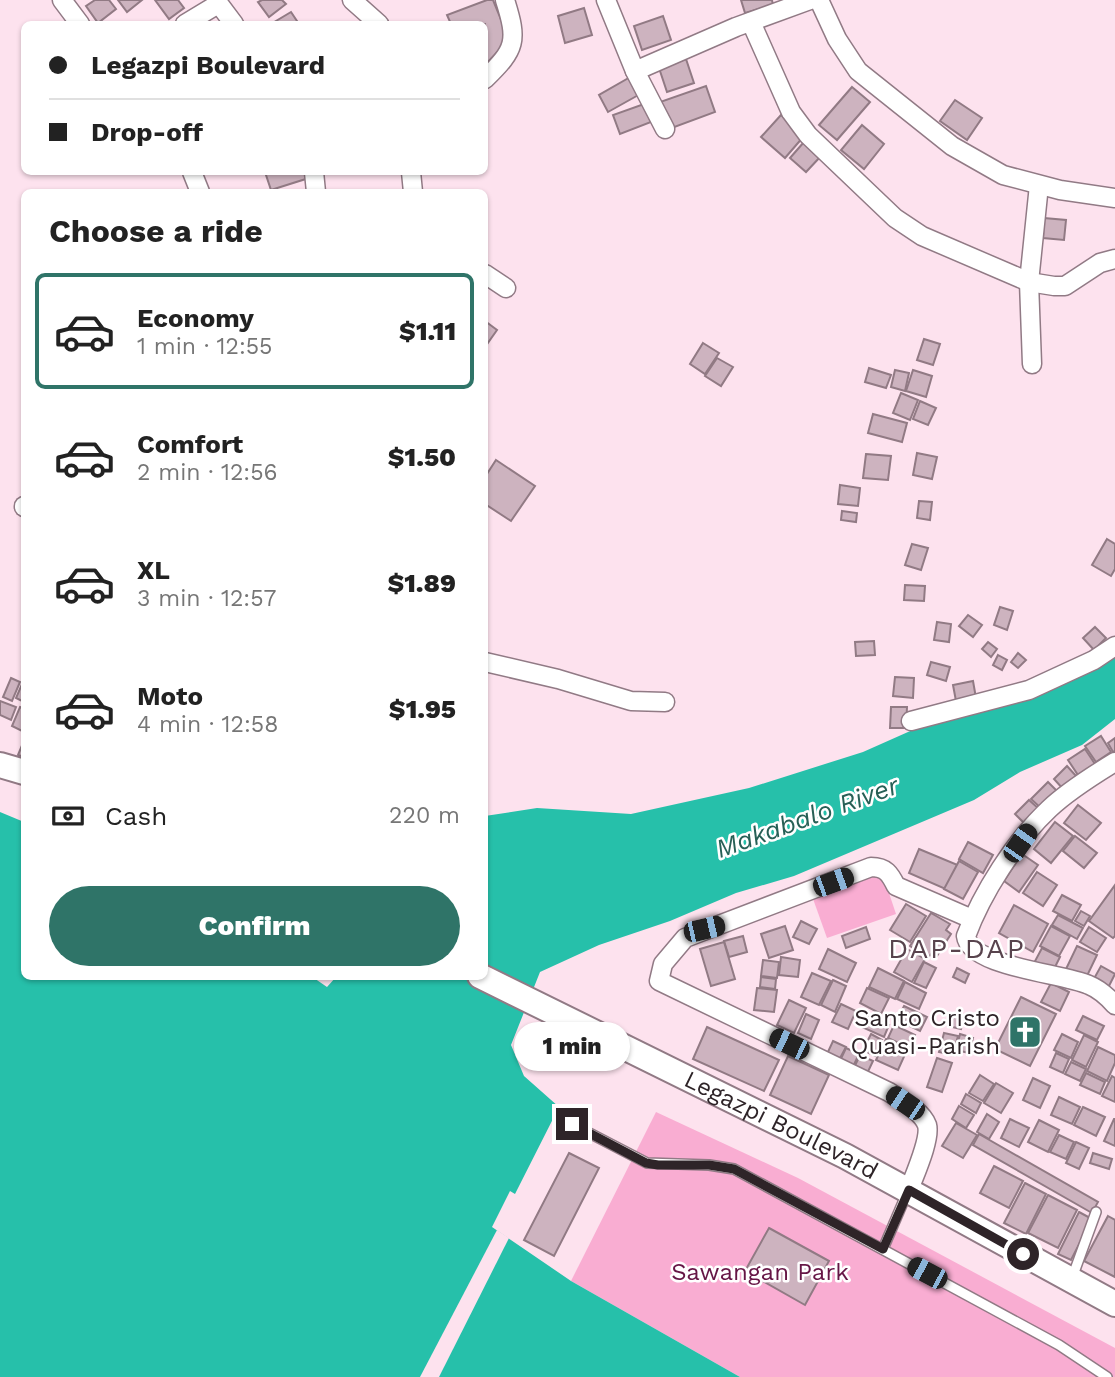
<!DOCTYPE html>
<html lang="en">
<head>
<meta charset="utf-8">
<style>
  body { margin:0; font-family:"Work Sans",sans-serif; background:#f2f2f2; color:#222; height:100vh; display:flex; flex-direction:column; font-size:26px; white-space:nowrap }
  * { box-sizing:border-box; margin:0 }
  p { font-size:23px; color:#767676 }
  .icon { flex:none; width:38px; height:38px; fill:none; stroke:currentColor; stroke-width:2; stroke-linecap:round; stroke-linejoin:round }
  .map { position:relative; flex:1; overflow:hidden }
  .details { position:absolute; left:21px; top:189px; width:467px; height:791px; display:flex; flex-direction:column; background:#fff; border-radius:10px; box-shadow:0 2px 5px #0004 }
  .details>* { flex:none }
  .top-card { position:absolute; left:21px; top:21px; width:467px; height:154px; border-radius:10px; box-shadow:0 2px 5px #0004; display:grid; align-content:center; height:154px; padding:0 28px; background:#fff }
  .end { position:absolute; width:32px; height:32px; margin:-16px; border:9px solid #2e2428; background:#fff; box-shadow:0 0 0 4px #fff }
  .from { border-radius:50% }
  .bubble { position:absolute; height:49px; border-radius:24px; background:#fff; box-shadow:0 2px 5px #0004; font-size:23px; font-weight:800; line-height:49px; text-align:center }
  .car { position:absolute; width:21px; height:42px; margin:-21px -10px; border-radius:9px; box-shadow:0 0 5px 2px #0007; background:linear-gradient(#222 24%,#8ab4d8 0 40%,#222 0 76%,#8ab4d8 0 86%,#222 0) }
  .top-card b { display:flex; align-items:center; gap:24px; height:66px; font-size:26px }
  .top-card b+b { border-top:2px solid #e0e0e0 }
  .top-card i { width:18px; height:18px; background:#222 }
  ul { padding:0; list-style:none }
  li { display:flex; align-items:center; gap:21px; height:116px; margin:0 14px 10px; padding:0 14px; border:4px solid transparent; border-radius:10px }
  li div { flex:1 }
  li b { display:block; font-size:26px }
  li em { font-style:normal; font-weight:800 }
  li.on { border-color:#2f7468 }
  li>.icon { width:63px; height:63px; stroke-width:1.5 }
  h2 { padding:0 28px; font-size:32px; line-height:84px }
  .pay { display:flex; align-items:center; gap:18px; height:77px; padding:0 28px; font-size:26px }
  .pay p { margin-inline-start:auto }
  .action { display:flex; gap:14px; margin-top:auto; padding:14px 28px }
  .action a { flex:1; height:80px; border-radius:42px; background:#2f7468; color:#fff; font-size:28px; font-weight:800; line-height:80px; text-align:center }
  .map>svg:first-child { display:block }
  .green { fill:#f9add2 }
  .water { fill:#26c0aa }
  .pier { fill:#fde2ee }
  .building { fill:#cdb3bf; stroke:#917a84; stroke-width:2 }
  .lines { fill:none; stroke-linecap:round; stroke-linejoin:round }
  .lane-casing { stroke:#917a85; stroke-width:12 }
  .street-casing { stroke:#917a85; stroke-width:21 }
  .secondary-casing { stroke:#917a85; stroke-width:28 }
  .lane { stroke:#fff; stroke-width:9 }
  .street { stroke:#fff; stroke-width:18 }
  .secondary { stroke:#fff; stroke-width:24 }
  .route { stroke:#2e2428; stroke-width:9 }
  .labels { text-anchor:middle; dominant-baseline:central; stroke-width:5; stroke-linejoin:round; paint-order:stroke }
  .poi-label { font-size:24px; fill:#2e2428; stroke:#fff; text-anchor:end }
  .street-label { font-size:24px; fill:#2e2428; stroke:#fff }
  .park-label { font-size:24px; fill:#661646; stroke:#fff }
  .water-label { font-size:26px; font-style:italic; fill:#276056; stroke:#fff }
  .quarter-label { font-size:28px; letter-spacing:2px; fill:#58434d; stroke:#fff }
</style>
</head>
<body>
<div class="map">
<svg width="1115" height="1377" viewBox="0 0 1115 1377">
  <rect width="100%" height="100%" fill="#fde2ee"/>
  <!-- green -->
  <g class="green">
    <polygon points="882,872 896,914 827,938 812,896"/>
    <polygon points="656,1112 798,1178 1115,1348 1115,1377 740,1377 571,1281"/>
  </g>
  <!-- water -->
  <polygon class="water" points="1115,653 1115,719 1082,745 1020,772 974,800 794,876 736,893 670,921 599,945 540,972 511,1045 524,1076 559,1107 515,1194 510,1191 492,1227 571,1281 740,1377 0,1377 0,812 24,822 24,976 311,976 327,987 336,977 485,976 485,816 537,808 631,814 749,788 863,752 935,720"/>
  <!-- pier -->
  <polygon class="pier" points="497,1230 509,1238 439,1377 420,1377"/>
  <!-- building -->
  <g class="building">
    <polygon points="95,0 109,0 116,9 98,23 86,6"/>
    <polygon points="118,0 142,0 127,12"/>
    <polygon points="155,0 178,0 184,8 169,19"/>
    <polygon points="262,0 282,0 286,4 269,17 258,2"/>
    <polygon points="487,0 493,0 507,34 506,43 485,65 485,24 451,24 447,15"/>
    <polygon points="741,0 772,0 773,5 745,13"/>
    <polygon points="584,8 592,35 565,43 558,16"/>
    <polygon points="291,12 299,24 271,24"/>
    <polygon points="663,16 671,40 642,50 634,26"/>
    <polygon points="686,59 694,83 667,92 659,68"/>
    <polygon points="632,76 642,93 608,112 599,95"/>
    <polygon points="706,86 715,112 669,129 660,102"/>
    <polygon points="852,87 870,102 837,140 819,125"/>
    <polygon points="955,100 982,118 967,140 940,121"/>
    <polygon points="644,104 651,122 620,134 613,115"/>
    <polygon points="781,115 804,136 785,158 761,137"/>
    <polygon points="862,125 884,144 864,169 841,150"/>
    <polygon points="804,142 821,156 806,172 790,158"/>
    <polygon points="265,172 310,172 312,177 271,190"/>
    <polygon points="1044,218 1066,220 1064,240 1043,238"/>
    <polygon points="485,321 497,330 485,347"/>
    <polygon points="924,339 940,344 933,365 917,360"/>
    <polygon points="703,343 719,353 705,374 690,364"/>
    <polygon points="717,358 733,367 721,386 705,376"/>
    <polygon points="869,368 891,375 886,388 865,382"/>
    <polygon points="895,370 909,373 905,391 891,387"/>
    <polygon points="913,370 932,376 926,397 906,391"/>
    <polygon points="901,393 918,400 910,420 893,413"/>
    <polygon points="920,401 936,408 928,425 913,419"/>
    <polygon points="873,414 907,423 902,442 868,433"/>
    <polygon points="917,453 937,457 932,479 913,475"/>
    <polygon points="866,454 891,456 888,480 863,478"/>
    <polygon points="496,460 535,486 511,521 485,504 485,477"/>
    <polygon points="840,485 860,488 858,506 838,504"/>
    <polygon points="919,501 932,502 930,520 917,518"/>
    <polygon points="842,511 857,513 856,522 841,520"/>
    <polygon points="1107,539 1115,544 1115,569 1111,576 1092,565"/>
    <polygon points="912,544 928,548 921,570 905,565"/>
    <polygon points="905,585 925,586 924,601 904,600"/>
    <polygon points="1000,607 1013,611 1007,630 994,625"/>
    <polygon points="968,615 982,625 973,637 959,626"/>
    <polygon points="937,622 951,624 949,642 934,640"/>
    <polygon points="1095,627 1106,638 1094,650 1083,638"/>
    <polygon points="874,641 875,655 856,656 855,642"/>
    <polygon points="988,642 997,649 991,657 982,649"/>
    <polygon points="1018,653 1026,660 1018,668 1011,662"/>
    <polygon points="998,655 1007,660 1002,670 993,665"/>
    <polygon points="931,662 950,667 946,681 927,675"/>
    <polygon points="895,677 914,678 913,698 893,696"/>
    <polygon points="11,678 20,682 12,701 3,697"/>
    <polygon points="973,681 976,698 956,701 953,685"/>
    <polygon points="22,684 24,685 24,702 16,698"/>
    <polygon points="0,701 16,707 11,720 0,715"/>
    <polygon points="20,707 24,709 24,732 12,726"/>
    <polygon points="891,707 907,707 906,728 890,728"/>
    <polygon points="1101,736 1111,752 1096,762 1085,746"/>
    <polygon points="1115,738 1115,751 1113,752 1108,743"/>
    <polygon points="23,743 24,743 24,757 18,755"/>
    <polygon points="1085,749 1095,764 1078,775 1068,760"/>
    <polygon points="1067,766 1077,777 1064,790 1054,779"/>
    <polygon points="1048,782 1058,792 1042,809 1031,799"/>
    <polygon points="1029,800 1039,809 1025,824 1015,814"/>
    <polygon points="1078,805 1101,823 1086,840 1064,823"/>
    <polygon points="1055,822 1073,836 1051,863 1034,849"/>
    <polygon points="1075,836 1097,853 1084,868 1063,851"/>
    <polygon points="968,842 993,855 983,873 959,859"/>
    <polygon points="919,849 960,866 950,891 909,873"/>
    <polygon points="1022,854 1038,865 1019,892 1004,881"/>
    <polygon points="959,861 978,872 963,899 944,889"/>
    <polygon points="1037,872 1057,885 1043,906 1023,893"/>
    <polygon points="1115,885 1115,936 1113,938 1089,921"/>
    <polygon points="1062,895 1081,905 1072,921 1053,911"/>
    <polygon points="906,904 926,916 910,942 890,930"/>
    <polygon points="1014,905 1048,924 1033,952 999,933"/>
    <polygon points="1081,911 1090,916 1084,926 1075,921"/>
    <polygon points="931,913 950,924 946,930 951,934 937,956 932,953 928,958 910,946"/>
    <polygon points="1058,915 1083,928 1077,939 1052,925"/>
    <polygon points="801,921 817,929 809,944 793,937"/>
    <polygon points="785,926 793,950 769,958 761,934"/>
    <polygon points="1051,926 1070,936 1059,956 1040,946"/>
    <polygon points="866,927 870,939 846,948 842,936"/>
    <polygon points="1089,927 1106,938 1097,952 1080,942"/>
    <polygon points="743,936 747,952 729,957 724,941"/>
    <polygon points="724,942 735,979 711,986 700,949"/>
    <polygon points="1077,946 1097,955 1086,978 1066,969"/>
    <polygon points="1042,948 1060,957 1052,973 1034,963"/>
    <polygon points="828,949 856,963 847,982 819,969"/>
    <polygon points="907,949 925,959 912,982 894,972"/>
    <polygon points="781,957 800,960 798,977 779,975"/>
    <polygon points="763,960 779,962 777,978 761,976"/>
    <polygon points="924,962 936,968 926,988 914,983"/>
    <polygon points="1101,966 1115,974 1106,992 1091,984"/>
    <polygon points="878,968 904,981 895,999 869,987"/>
    <polygon points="957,968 969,974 965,983 953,977"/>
    <polygon points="812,973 831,981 819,1005 801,997"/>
    <polygon points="761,977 776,979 775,989 760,987"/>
    <polygon points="833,980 846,986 835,1012 821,1005"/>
    <polygon points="905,982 926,993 919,1009 897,999"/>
    <polygon points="1051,983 1069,992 1060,1011 1041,1002"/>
    <polygon points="757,988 777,990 774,1012 754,1010"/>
    <polygon points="867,988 889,998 881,1014 860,1003"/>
    <polygon points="1021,997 1056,1014 1030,1066 995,1049"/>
    <polygon points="789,1000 806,1008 794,1033 777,1025"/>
    <polygon points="841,1004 856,1011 848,1029 832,1022"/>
    <polygon points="904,1006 927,1017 920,1031 897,1020"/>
    <polygon points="806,1014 819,1020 811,1039 798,1033"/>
    <polygon points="868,1015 889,1025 884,1037 862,1027"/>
    <polygon points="951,1015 964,1018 961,1029 948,1026"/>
    <polygon points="1083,1016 1104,1026 1097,1040 1076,1030"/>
    <polygon points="894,1025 915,1035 909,1048 888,1038"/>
    <polygon points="707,1027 779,1060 764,1091 693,1059"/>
    <polygon points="944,1033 958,1036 953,1055 939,1052"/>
    <polygon points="871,1034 882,1040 875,1056 863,1050"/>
    <polygon points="960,1034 973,1038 969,1053 956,1050"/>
    <polygon points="1062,1034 1078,1042 1071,1058 1054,1050"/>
    <polygon points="1084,1035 1098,1042 1086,1067 1072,1060"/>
    <polygon points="886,1039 907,1050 898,1070 876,1060"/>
    <polygon points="833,1041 846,1047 839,1060 827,1054"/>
    <polygon points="1098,1047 1115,1055 1115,1063 1107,1081 1087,1071"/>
    <polygon points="846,1048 859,1054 851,1071 838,1065"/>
    <polygon points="1056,1053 1069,1059 1063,1073 1050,1067"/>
    <polygon points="860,1055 873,1061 865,1078 852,1072"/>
    <polygon points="788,1056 829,1075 811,1114 770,1095"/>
    <polygon points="937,1058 952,1063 942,1092 927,1087"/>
    <polygon points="1071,1062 1086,1069 1080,1081 1065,1074"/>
    <polygon points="1086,1073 1105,1082 1100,1094 1080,1085"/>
    <polygon points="980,1075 994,1084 983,1101 969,1093"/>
    <polygon points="1112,1076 1115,1078 1115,1102 1102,1096"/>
    <polygon points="1033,1078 1050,1086 1040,1108 1023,1100"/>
    <polygon points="996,1083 1013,1093 1001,1113 984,1103"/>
    <polygon points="966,1094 981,1103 976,1113 961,1104"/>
    <polygon points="1059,1097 1080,1107 1072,1124 1051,1115"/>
    <polygon points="959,1106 974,1115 966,1128 952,1119"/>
    <polygon points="1083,1107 1105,1117 1096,1136 1074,1125"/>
    <polygon points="987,1114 999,1122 989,1139 977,1132"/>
    <polygon points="1010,1119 1029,1128 1019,1147 1001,1138"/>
    <polygon points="1114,1119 1115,1119 1115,1146 1104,1141"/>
    <polygon points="1039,1120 1059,1130 1048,1152 1028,1142"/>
    <polygon points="956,1123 977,1135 963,1158 942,1146"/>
    <polygon points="979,1134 1098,1202 1092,1213 973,1145"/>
    <polygon points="1059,1135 1074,1142 1066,1159 1050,1152"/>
    <polygon points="1076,1142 1089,1148 1079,1169 1066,1163"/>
    <polygon points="569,1153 599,1168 554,1256 524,1240"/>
    <polygon points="1093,1153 1112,1159 1109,1169 1090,1163"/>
    <polygon points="994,1166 1023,1181 1009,1208 980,1193"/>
    <polygon points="1025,1183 1046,1194 1026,1234 1004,1223"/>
    <polygon points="1048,1195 1077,1210 1058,1248 1028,1233"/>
    <polygon points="1079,1212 1092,1219 1071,1260 1058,1254"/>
    <polygon points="1108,1216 1115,1220 1115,1277 1084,1261"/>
    <polygon points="769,1228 829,1261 805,1305 745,1271"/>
  </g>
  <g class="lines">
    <defs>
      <g id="lane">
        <polyline points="572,1124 647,1163 709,1165 734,1169 1059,1345 1107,1377"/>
        <polyline points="883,1249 907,1193"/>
        <polyline points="1072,1278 1096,1212"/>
      </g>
      <g id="street">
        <polyline points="62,0 80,24"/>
        <polyline points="216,0 234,24"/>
        <polyline points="352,0 379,24"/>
        <polyline points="606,0 635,71 665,129"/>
        <polyline points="819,0 837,39 858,71 952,146 1003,175 1060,190 1115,198"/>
        <polyline points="751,22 791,112 808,135 895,218 922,236 1029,282 1054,286 1065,286 1100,263 1115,259"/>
        <polyline points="185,24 218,4"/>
        <polyline points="635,71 736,27 810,0"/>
        <path d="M485,79C516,49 518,41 505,0"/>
        <polyline points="192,172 200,192"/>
        <polyline points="314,172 316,192"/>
        <polyline points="411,172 413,192"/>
        <polyline points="485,274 506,288"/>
        <polyline points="1032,364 1029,282 1039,185"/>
        <polyline points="24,506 24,507"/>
        <polyline points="485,662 558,679 631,701 665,702"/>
        <polyline points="911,721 1029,690 1094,660 1115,646"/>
        <path d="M1115,762C1092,776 1068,791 1049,809C1015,841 982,893 966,936C970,967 1062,973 1089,985C1099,989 1107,996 1115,1005"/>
        <path d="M909,1190C914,1176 931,1139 927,1125C922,1111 901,1100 889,1092L659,981L663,964L685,938L871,867C886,867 890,874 896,886L972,919"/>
      </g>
      <g id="secondary">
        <polyline points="0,765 24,772"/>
        <path id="s1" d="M480,976L845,1156L1115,1304"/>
      </g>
    </defs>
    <!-- lane casing -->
    <use href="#lane" class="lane-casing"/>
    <!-- street casing -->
    <use href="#street" class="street-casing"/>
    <!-- secondary casing -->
    <use href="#secondary" class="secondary-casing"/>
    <!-- lane -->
    <use href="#lane" class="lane"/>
    <!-- street -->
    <use href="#street" class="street"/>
    <!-- secondary -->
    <use href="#secondary" class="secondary"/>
  </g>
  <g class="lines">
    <!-- route -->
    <polyline class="route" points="572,1124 646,1163 658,1165 709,1165 734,1169 883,1249 909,1190 1023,1254"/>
  </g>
  <!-- icons -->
  <defs>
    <symbol id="church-square" viewBox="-11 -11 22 22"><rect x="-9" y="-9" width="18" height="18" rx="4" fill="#2f7468" stroke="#fff"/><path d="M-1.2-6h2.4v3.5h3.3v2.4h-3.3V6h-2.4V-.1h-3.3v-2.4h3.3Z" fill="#fff"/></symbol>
  </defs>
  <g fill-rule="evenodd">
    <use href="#church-square" x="1006" y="1013" width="38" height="38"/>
  </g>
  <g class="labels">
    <!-- poi labels -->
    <g class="poi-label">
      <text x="1000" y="1018">Santo Cristo<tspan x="1000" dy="28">Quasi-Parish</tspan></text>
    </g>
    <!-- street labels -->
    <g class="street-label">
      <text stroke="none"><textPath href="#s1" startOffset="336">Legazpi Boulevard</textPath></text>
    </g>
    <!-- park labels -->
    <g class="park-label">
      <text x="760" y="1272">Sawangan Park</text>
    </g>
    <!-- water labels -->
    <g class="water-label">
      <text transform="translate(807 817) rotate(-20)">Makabalo River</text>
    </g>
    <!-- quarter labels -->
    <g class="quarter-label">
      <text x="957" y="948">DAP-DAP</text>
    </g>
  </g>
</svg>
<i class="end from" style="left:1023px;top:1254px"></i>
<i class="end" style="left:572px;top:1124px"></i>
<div class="bubble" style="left:514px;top:1022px;width:116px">1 min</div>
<i class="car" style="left:1020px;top:843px;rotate:35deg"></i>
<i class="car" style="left:833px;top:882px;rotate:70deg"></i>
<i class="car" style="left:704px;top:929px;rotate:77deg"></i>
<i class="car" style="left:789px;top:1044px;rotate:296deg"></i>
<i class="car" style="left:905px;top:1103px;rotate:304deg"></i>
<i class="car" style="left:927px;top:1273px;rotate:298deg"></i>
<div class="top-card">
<b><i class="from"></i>Legazpi Boulevard</b>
<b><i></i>Drop-off</b>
</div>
<section class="details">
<h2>Choose a ride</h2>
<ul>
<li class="on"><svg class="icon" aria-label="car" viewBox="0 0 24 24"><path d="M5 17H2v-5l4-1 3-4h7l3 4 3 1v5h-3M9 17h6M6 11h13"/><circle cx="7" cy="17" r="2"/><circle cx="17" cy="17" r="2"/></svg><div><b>Economy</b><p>1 min · 12:55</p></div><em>$1.11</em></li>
<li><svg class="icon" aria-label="car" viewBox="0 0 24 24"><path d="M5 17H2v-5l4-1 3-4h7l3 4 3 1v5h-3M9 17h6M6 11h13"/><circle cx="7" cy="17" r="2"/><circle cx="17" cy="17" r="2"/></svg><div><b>Comfort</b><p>2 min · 12:56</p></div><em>$1.50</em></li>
<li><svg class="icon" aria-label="car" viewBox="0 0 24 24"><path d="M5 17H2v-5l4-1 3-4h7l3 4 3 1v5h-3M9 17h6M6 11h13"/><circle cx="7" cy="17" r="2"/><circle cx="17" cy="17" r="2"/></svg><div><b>XL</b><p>3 min · 12:57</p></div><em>$1.89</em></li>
<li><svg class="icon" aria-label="car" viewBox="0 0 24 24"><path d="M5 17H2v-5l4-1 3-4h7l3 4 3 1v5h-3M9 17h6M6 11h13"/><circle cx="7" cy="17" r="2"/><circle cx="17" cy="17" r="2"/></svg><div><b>Moto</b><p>4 min · 12:58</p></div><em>$1.95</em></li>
</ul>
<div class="pay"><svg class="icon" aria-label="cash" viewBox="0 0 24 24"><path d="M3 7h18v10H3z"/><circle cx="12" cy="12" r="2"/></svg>Cash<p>220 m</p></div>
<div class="action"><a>Confirm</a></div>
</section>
</div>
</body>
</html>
